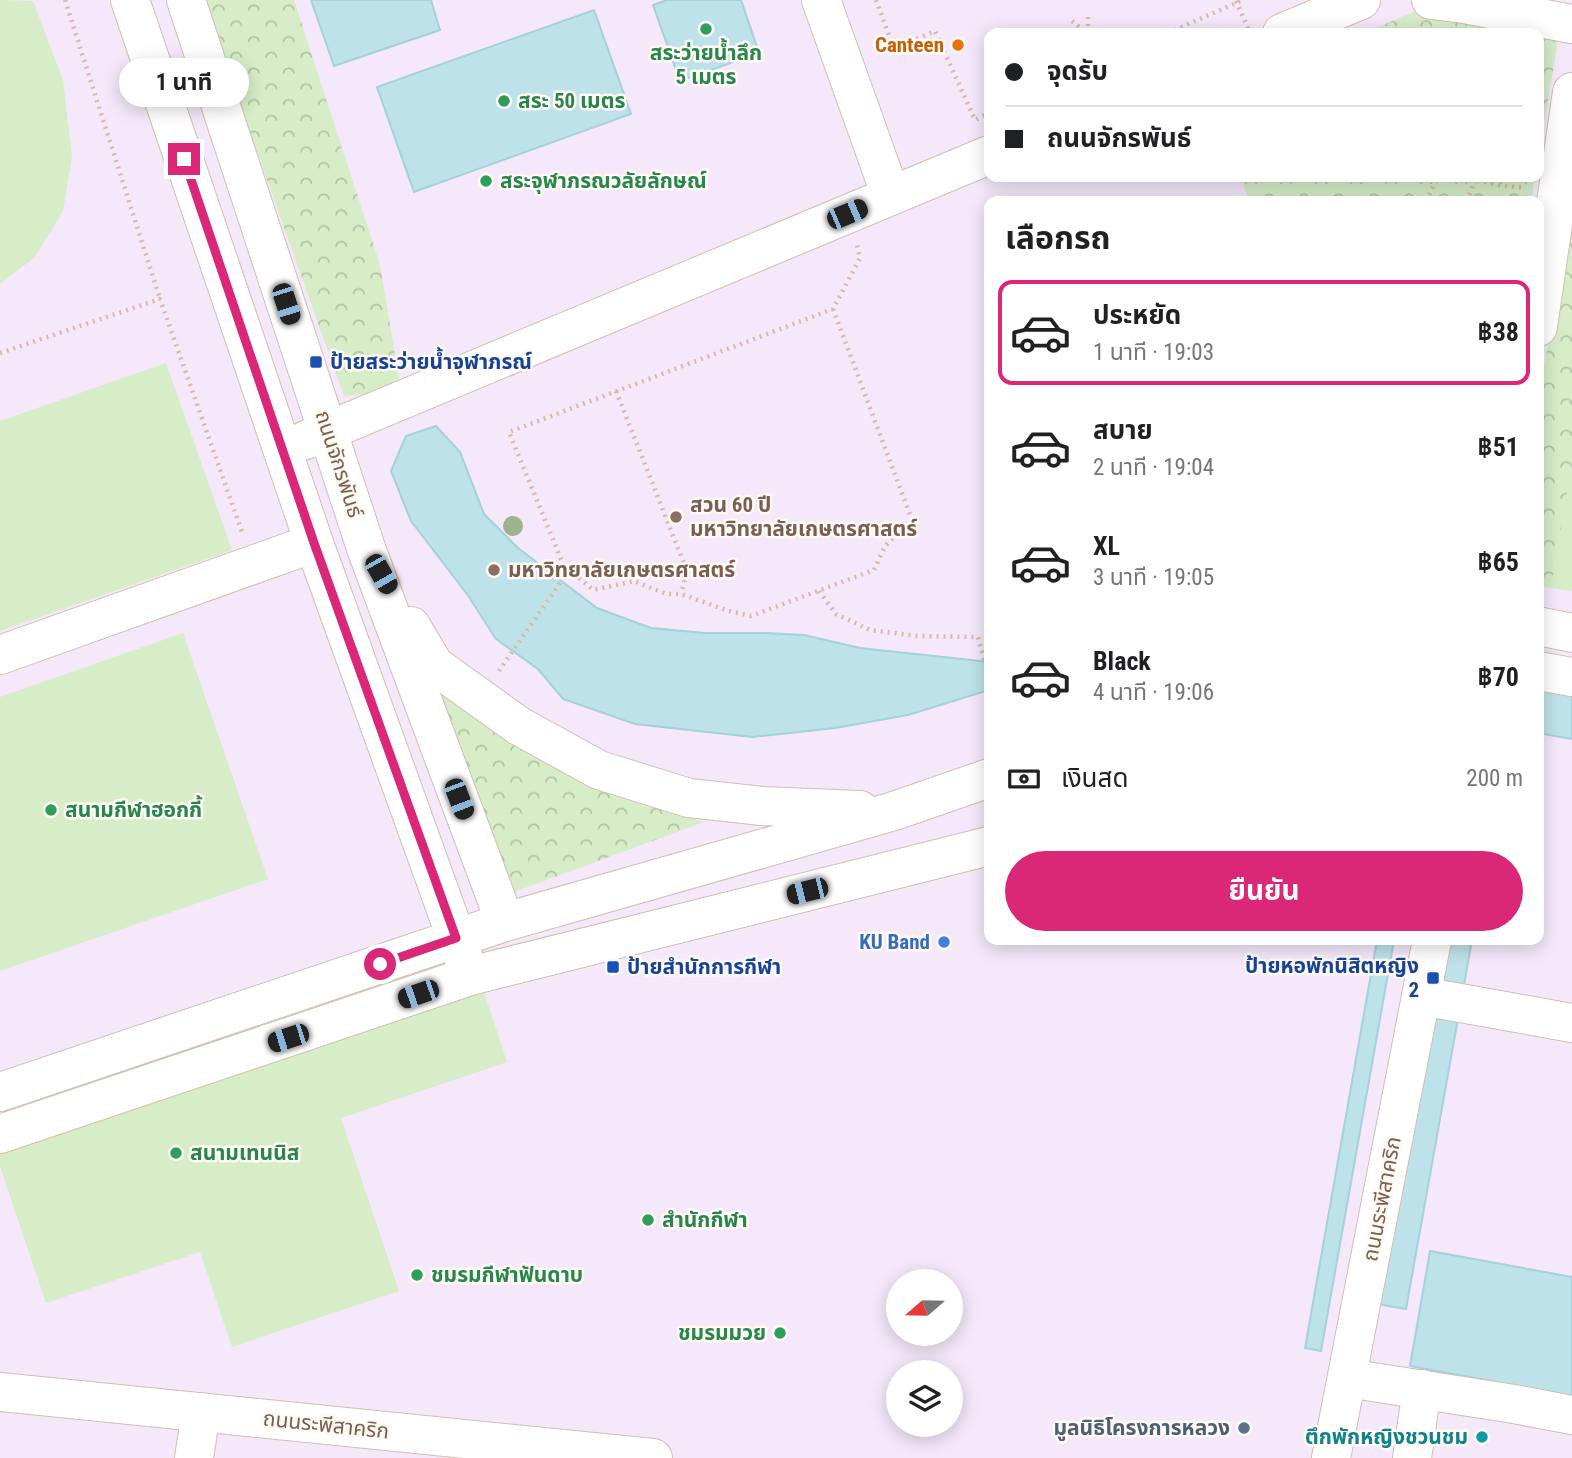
<!DOCTYPE html>
<html lang="th">
<head>
<meta charset="utf-8">
<style>
  body { margin:0; font-family:"Roboto Condensed","Noto Sans Thai",sans-serif; background:#f6f6f6; color:#202124; height:100vh; display:flex; flex-direction:column; font-size:26px; white-space:nowrap }
  * { box-sizing:border-box; margin:0 }
  p { font-size:23px; color:#757577 }
  .icon { flex:none; width:38px; height:38px; fill:none; stroke:currentColor; stroke-width:2; stroke-linecap:round; stroke-linejoin:round }
  .map { position:relative; flex:1; overflow:hidden }
  .details { position:absolute; left:984px; top:196px; width:560px; height:749px; display:flex; flex-direction:column; background:#fff; border-radius:14px; box-shadow:0 4px 18px #0003 }
  .details>* { flex:none }
  .top-card { position:absolute; left:984px; top:28px; width:560px; height:154px; border-radius:14px; box-shadow:0 4px 18px #0003; display:grid; align-content:center; height:154px; padding:0 21px; background:#fff }
  .needle { width:46px; rotate:250deg }
  .buttons { position:absolute; left:886px; top:1269px; display:grid; gap:14px }
  .buttons a { display:grid; place-items:center; width:77px; height:77px; border-radius:50%; background:#fff; box-shadow:0 4px 18px #0003; font-size:35px }
  .end { position:absolute; width:32px; height:32px; margin:-16px; border:9px solid #db2777; background:#fff; box-shadow:0 0 0 4px #fff }
  .from { border-radius:50% }
  .bubble { position:absolute; height:49px; border-radius:24px; background:#fff; box-shadow:0 4px 18px #0003; font-size:23px; font-weight:700; line-height:49px; text-align:center }
  .car { position:absolute; width:21px; height:42px; margin:-21px -10px; border-radius:9px; box-shadow:0 0 5px 2px #0007; background:linear-gradient(#222 24%,#8ab4d8 0 40%,#222 0 76%,#8ab4d8 0 86%,#222 0) }
  .top-card b { display:flex; align-items:center; gap:24px; height:66px; font-size:26px }
  .top-card b+b { border-top:2px solid #e0e0e0 }
  .top-card i { width:18px; height:18px; background:#202124 }
  ul { padding:0; list-style:none }
  li { display:flex; align-items:center; gap:21px; height:105px; margin:0 14px 10px; padding:0 7px; border:4px solid transparent; border-radius:14px }
  li div { flex:1 }
  li b { display:block; font-size:26px }
  li em { font-style:normal; font-weight:700 }
  li.selected { border-color:#db2777 }
  li>.icon { width:63px; height:63px; stroke-width:1.5 }
  h2 { padding:0 21px; font-size:32px; line-height:84px }
  .pay { display:flex; align-items:center; gap:18px; height:77px; padding:0 21px; font-size:26px }
  .pay p { margin-inline-start:auto }
  .action { display:flex; gap:14px; margin-top:auto; padding:14px 21px }
  .action a { flex:1; height:80px; border-radius:42px; background:#db2777; color:#fff; font-size:28px; font-weight:700; line-height:80px; text-align:center }
  .map>svg:first-child { display:block }
  .education { fill:#f4e8fa; fill-rule:evenodd }
  .green { fill:#d6edc8 }
  .forest { fill:url(#forest-crowns) }
  .water { fill:#bee2e9; stroke:#a4d1db; stroke-width:2 }
  .lines { fill:none; stroke-linecap:round; stroke-linejoin:round }
  .minor-casing { stroke:#d2bfaf; stroke-width:40 }
  .path { stroke:#dabaa4; stroke-width:4.5; stroke-dasharray:2 5; stroke-linecap:butt }
  .minor { stroke:#fff; stroke-width:38 }
  .tree { fill:#9eb28e }
  .route { stroke:#db2777; stroke-width:9 }
  .leisure-dot { fill:#2e9e5b; stroke:#fffaf3; stroke-width:2.5 }
  .food-dot { fill:#e8710a; stroke:#fffaf3; stroke-width:2.5 }
  .transit-dot { fill:#1a4fb4; stroke:#fffaf3; stroke-width:2.5 }
  .education-dot { fill:#8d6e63; stroke:#fffaf3; stroke-width:2.5 }
  .shop-dot { fill:#3f7fe0; stroke:#fffaf3; stroke-width:2.5 }
  .service-dot { fill:#5c6f8a; stroke:#fffaf3; stroke-width:2.5 }
  .culture-dot { fill:#0f9aa8; stroke:#fffaf3; stroke-width:2.5 }
  .labels { text-anchor:middle; dominant-baseline:central; stroke-width:5; stroke-linejoin:round; paint-order:stroke }
  .food-label { font-size:21px; font-weight:bold; fill:#c56008; stroke:#fffaf3; text-anchor:end }
  .leisure-label { font-size:21px; font-weight:bold; fill:#27864d; stroke:#fffaf3; text-anchor:start }
  .transit-label { font-size:21px; font-weight:bold; fill:#164399; stroke:#fffaf3; text-anchor:start }
  .street-label { font-size:21px; fill:#7b5e4c; stroke:#fffaf3 }
  .education-label { font-size:21px; font-weight:bold; fill:#785e54; stroke:#fffaf3; text-anchor:start }
  .shop-label { font-size:21px; font-weight:bold; fill:#366cbe; stroke:#fffaf3; text-anchor:end }
  .service-label { font-size:21px; font-weight:bold; fill:#4e5e75; stroke:#fffaf3; text-anchor:end }
  .culture-label { font-size:21px; font-weight:bold; fill:#0d838f; stroke:#fffaf3; text-anchor:end }
</style>
</head>
<body>
<div class="map">
<svg width="1572" height="1458" viewBox="0 0 1572 1458">
  <defs>
    <pattern id="forest-crowns" width="20" height="18" patternUnits="userSpaceOnUse" patternTransform="scale(1.75)"><rect width="20" height="18" fill="#d6edc8"/><path d="M2 6a3 3 0 1 1 6 0M12 15a3 3 0 1 1 6 0" fill="none" stroke="#b3c3a5"/></pattern>
  </defs>
  <rect width="100%" height="100%" fill="#fdf7ec"/>
  <!-- education -->
  <path class="education" d="M0,0H1572V1458H0ZM989,33H1538V177H989ZM989,201H1538V940H989ZM898,1281H950V1334H898ZM898,1372H950V1424H898Z"/>
  <!-- green -->
  <g class="green">
    <polygon points="0,0 33,1 63,80 72,157 63,211 35,257 0,284"/>
    <polygon points="166,363 232,550 0,631 0,421"/>
    <polygon points="1572,463 1572,591 1551,588"/>
    <polygon points="183,633 268,879 0,971 0,697"/>
    <polygon points="480,980 507,1062 341,1118 399,1291 232,1347 200,1252 46,1303 0,1166 0,1141"/>
  </g>
  <!-- forest -->
  <g class="forest">
    <polygon points="203,0 294,0 380,265 399,378 377,393 344,396"/>
    <polygon points="1429,5 1559,34 1538,160 1538,33 1365,33"/>
    <polygon points="1240,177 1535,177 1531,201 1246,201 1247,195"/>
    <polygon points="1572,201 1572,464 1551,588 1538,586 1538,402"/>
    <polygon points="428,679 655,806 704,822 514,892"/>
  </g>
  <!-- water -->
  <g class="water">
    <polygon points="311,0 431,0 440,30 334,66"/>
    <polygon points="667,0 741,0 759,53 680,81 653,5"/>
    <polygon points="594,10 631,114 414,192 377,87"/>
    <polygon points="436,426 460,452 484,514 518,548 597,608 651,628 705,633 766,633 804,635 860,648 989,662 989,690 908,715 835,728 752,737 635,724 563,699 538,669 496,639 467,594 411,521 391,471 406,436"/>
    <polygon points="1538,687 1572,693 1572,739 1538,733"/>
    <polygon points="1377,940 1394,940 1321,1351 1305,1348"/>
    <polygon points="1444,940 1472,940 1406,1309 1377,1304"/>
    <polygon points="1430,1251 1572,1277 1572,1396 1410,1366"/>
  </g>
  <g class="lines">
    <defs>
      <g id="minor">
        <polyline points="130,0 314,543 470,976"/>
        <polyline points="186,0 367,551 505,922"/>
        <polyline points="821,0 891,196"/>
        <polyline points="1431,0 1464,4 1572,24"/>
        <polyline points="1282,33 1361,0"/>
        <polyline points="1538,327 1572,92"/>
        <polyline points="306,440 989,155"/>
        <polyline points="411,626 434,665 519,726 599,770 689,798 762,806 860,810"/>
        <polyline points="1538,626 1572,633"/>
        <polyline points="0,655 314,543"/>
        <polyline points="1538,671 1572,677"/>
        <polyline points="1421,996 1572,1023"/>
        <polyline points="0,1092 505,922 894,811 989,778"/>
        <polyline points="0,1134 470,976 989,846"/>
        <polyline points="1347,1378 1514,1404 1572,1415"/>
        <polyline points="0,1392 653,1458"/>
        <polyline points="194,1458 201,1412"/>
        <polyline points="1331,1458 1432,940"/>
        <polyline points="1412,1458 1422,1389"/>
      </g>
    </defs>
    <!-- minor casing -->
    <use href="#minor" class="minor-casing"/>
    <!-- path -->
    <g class="path">
      <polyline points="65,0 160,299"/>
      <polyline points="876,0 894,49 935,31 975,120 989,113"/>
      <polyline points="1236,1 1248,28"/>
      <polyline points="1072,21 1087,33"/>
      <polyline points="1088,33 1088,13"/>
      <polyline points="1168,33 1243,0"/>
      <polyline points="1464,177 1499,185 1525,188"/>
      <polyline points="1426,201 1438,177"/>
      <polyline points="1466,201 1476,180"/>
      <polyline points="833,309 912,520 885,546 874,570 751,616 729,611 681,594 666,594 634,581 593,590 563,564 509,432 833,309 860,258 857,245"/>
      <polyline points="0,353 160,299 242,532"/>
      <polyline points="616,391 687,571 681,594"/>
      <polyline points="819,591 836,614 870,630 918,636 978,637 989,677"/>
      <polyline points="499,671 569,570"/>
    </g>
    <!-- minor -->
    <use href="#minor" class="minor"/>
  </g>
  <!-- trees -->
  <circle class="tree" cx="513" cy="526" r="10"/>
  <g class="lines">
    <!-- route -->
    <polyline class="route" points="184,159 314,543 456,938 380,964"/>
  </g>
  <!-- markers -->
  <g class="leisure-dot">
    <circle cx="706" cy="29" r="7"/>
    <circle cx="504" cy="101" r="7"/>
    <circle cx="486" cy="181" r="7"/>
    <circle cx="51" cy="810" r="7"/>
    <circle cx="176" cy="1153" r="7"/>
    <circle cx="648" cy="1220" r="7"/>
    <circle cx="417" cy="1275" r="7"/>
    <circle cx="780" cy="1333" r="7"/>
  </g>
  <circle class="food-dot" cx="958" cy="45" r="7"/>
  <g class="transit-dot">
    <rect x="309" y="355" width="14" height="14" rx="3.5"/>
    <rect x="606" y="960" width="14" height="14" rx="3.5"/>
    <rect x="1426" y="971" width="14" height="14" rx="3.5"/>
  </g>
  <g class="education-dot">
    <circle cx="676" cy="517" r="7"/>
    <circle cx="494" cy="570" r="7"/>
  </g>
  <circle class="shop-dot" cx="944" cy="942" r="7"/>
  <circle class="service-dot" cx="1244" cy="1428" r="7"/>
  <circle class="culture-dot" cx="1482" cy="1437" r="7"/>
  <g class="labels">
    <!-- food labels -->
    <g class="food-label">
      <text x="944" y="45">Canteen</text>
    </g>
    <!-- leisure labels -->
    <g class="leisure-label">
      <text x="706" y="53" text-anchor="middle">สระว่ายน้ำลึก<tspan x="706" dy="24">5 เมตร</tspan></text>
      <text x="518" y="101">สระ 50 เมตร</text>
      <text x="500" y="181">สระจุฬาภรณวลัยลักษณ์</text>
      <text x="65" y="810">สนามกีฬาฮอกกี้</text>
      <text x="190" y="1153">สนามเทนนิส</text>
      <text x="662" y="1220">สำนักกีฬา</text>
      <text x="431" y="1275">ชมรมกีฬาฟันดาบ</text>
      <text x="766" y="1333" text-anchor="end">ชมรมมวย</text>
    </g>
    <!-- transit labels -->
    <g class="transit-label">
      <text x="330" y="362">ป้ายสระว่ายน้ำจุฬาภรณ์</text>
      <text x="1419" y="966" text-anchor="end">ป้ายหอพักนิสิตหญิง<tspan x="1419" dy="24">2</tspan></text>
      <text x="627" y="967">ป้ายสำนักการกีฬา</text>
    </g>
    <!-- street labels -->
    <g class="street-label">
      <text transform="translate(339 464) rotate(72)">ถนนจักรพันธ์</text>
      <text transform="translate(1382 1199) rotate(-79)">ถนนระพีสาคริก</text>
      <text transform="translate(326 1425) rotate(6)">ถนนระพีสาคริก</text>
    </g>
    <!-- education labels -->
    <g class="education-label">
      <text x="690" y="505">สวน 60 ปี<tspan x="690" dy="24">มหาวิทยาลัยเกษตรศาสตร์</tspan></text>
      <text x="508" y="570">มหาวิทยาลัยเกษตรศาสตร์</text>
    </g>
    <!-- shop labels -->
    <g class="shop-label">
      <text x="930" y="942">KU Band</text>
    </g>
    <!-- service labels -->
    <g class="service-label">
      <text x="1230" y="1428">มูลนิธิโครงการหลวง</text>
    </g>
    <!-- culture labels -->
    <g class="culture-label">
      <text x="1468" y="1437">ตึกพักหญิงชวนชม</text>
    </g>
  </g>
</svg>
<div class="buttons">
<a><svg class="needle" viewBox="-14 -14 28 28"><path d="M0-13l5 13h-10z" fill="#e53935"/><path d="M0 13l5-13h-10z" fill="#757577"/></svg></a>
<a><svg class="icon" aria-label="layers" viewBox="0 0 24 24"><path d="M12 4l9 5-9 5-9-5zM3 14l9 5 9-5"/></svg></a>
</div>
<i class="end from" style="left:380px;top:964px"></i>
<i class="end" style="left:184px;top:159px"></i>
<div class="bubble" style="left:119px;top:58px;width:130px">1 นาที</div>
<i class="car" style="left:847px;top:214px;rotate:67deg"></i>
<i class="car" style="left:286px;top:304px;rotate:162deg"></i>
<i class="car" style="left:381px;top:574px;rotate:150deg"></i>
<i class="car" style="left:459px;top:799px;rotate:159deg"></i>
<i class="car" style="left:807px;top:891px;rotate:256deg"></i>
<i class="car" style="left:418px;top:994px;rotate:251deg"></i>
<i class="car" style="left:288px;top:1038px;rotate:252deg"></i>
<div class="top-card">
<b><i class="from"></i>จุดรับ</b>
<b><i></i>ถนนจักรพันธ์</b>
</div>
<section class="details">
<h2>เลือกรถ</h2>
<ul>
<li class="selected"><svg class="icon" aria-label="car" viewBox="0 0 24 24"><path d="M5 17H2v-5l4-1 3-4h7l3 4 3 1v5h-3M9 17h6M6 11h13"/><circle cx="7" cy="17" r="2"/><circle cx="17" cy="17" r="2"/></svg><div><b>ประหยัด</b><p>1 นาที · 19:03</p></div><em>฿38</em></li>
<li><svg class="icon" aria-label="car" viewBox="0 0 24 24"><path d="M5 17H2v-5l4-1 3-4h7l3 4 3 1v5h-3M9 17h6M6 11h13"/><circle cx="7" cy="17" r="2"/><circle cx="17" cy="17" r="2"/></svg><div><b>สบาย</b><p>2 นาที · 19:04</p></div><em>฿51</em></li>
<li><svg class="icon" aria-label="car" viewBox="0 0 24 24"><path d="M5 17H2v-5l4-1 3-4h7l3 4 3 1v5h-3M9 17h6M6 11h13"/><circle cx="7" cy="17" r="2"/><circle cx="17" cy="17" r="2"/></svg><div><b>XL</b><p>3 นาที · 19:05</p></div><em>฿65</em></li>
<li><svg class="icon" aria-label="car" viewBox="0 0 24 24"><path d="M5 17H2v-5l4-1 3-4h7l3 4 3 1v5h-3M9 17h6M6 11h13"/><circle cx="7" cy="17" r="2"/><circle cx="17" cy="17" r="2"/></svg><div><b>Black</b><p>4 นาที · 19:06</p></div><em>฿70</em></li>
</ul>
<div class="pay"><svg class="icon" aria-label="cash" viewBox="0 0 24 24"><path d="M3 7h18v10H3z"/><circle cx="12" cy="12" r="2"/></svg>เงินสด<p>200 m</p></div>
<div class="action"><a>ยืนยัน</a></div>
</section>
</div>
</body>
</html>
